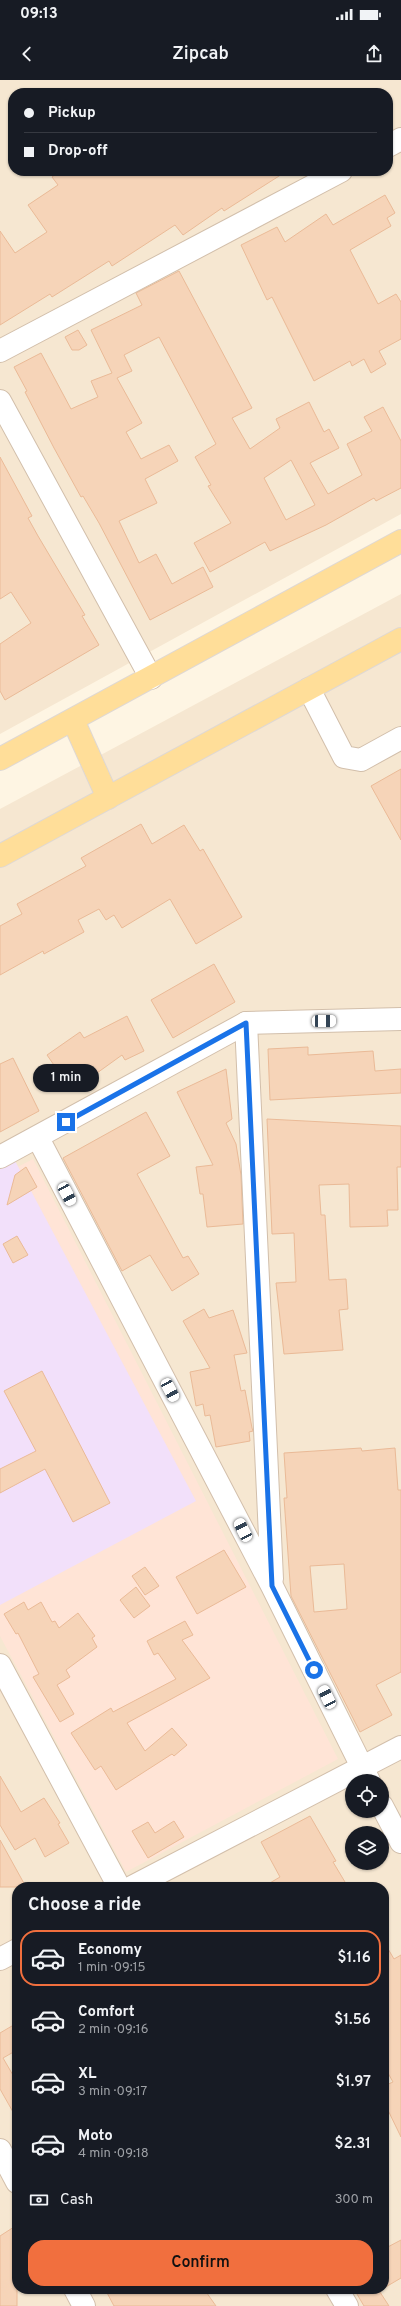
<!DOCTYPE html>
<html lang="en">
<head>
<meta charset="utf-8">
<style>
  body { margin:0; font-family:Overpass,sans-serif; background:#20242c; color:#f1f3f6; height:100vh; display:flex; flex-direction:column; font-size:15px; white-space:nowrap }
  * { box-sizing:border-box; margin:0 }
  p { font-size:13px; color:#9ea1a6 }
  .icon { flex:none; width:22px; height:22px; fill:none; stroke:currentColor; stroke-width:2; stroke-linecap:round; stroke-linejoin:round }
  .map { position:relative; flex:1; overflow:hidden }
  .side { position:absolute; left:12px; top:1802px; width:377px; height:412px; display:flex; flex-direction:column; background:#171b24; border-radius:16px; box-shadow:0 1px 3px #0004 }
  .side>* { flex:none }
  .guide { position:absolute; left:8px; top:8px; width:385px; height:88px; border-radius:16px; box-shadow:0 1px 3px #0004; display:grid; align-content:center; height:88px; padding:0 16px; background:#171b24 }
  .buttons { position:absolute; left:345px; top:1694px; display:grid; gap:8px }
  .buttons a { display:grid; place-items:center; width:44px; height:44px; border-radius:50%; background:#171b24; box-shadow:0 1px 3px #0004; font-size:20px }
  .end { position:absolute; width:18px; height:18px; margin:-9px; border:5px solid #1a73e8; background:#fff; box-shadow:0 0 0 2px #fff }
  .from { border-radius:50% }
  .bubble { position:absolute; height:28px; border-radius:14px; background:#171b24; box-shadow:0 1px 3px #0004; font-size:13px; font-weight:600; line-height:28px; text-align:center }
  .car { position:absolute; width:12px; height:24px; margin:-12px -6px; border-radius:5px; box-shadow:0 0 3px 1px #0007; background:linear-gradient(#fff 24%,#345 0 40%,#fff 0 76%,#345 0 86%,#fff 0) }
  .guide b { display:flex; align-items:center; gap:14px; height:38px; font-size:15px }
  .guide b+b { border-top:1px solid #363941 }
  .guide i { width:10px; height:10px; background:#f1f3f6 }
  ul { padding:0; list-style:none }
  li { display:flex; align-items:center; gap:12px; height:56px; margin:0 8px 6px; padding:0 8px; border:2px solid transparent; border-radius:16px }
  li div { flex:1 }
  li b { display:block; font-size:15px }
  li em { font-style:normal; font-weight:600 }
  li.on { border-color:#f16f3e }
  li>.icon { width:36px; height:36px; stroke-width:1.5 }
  h2 { padding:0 16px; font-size:18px; line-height:48px }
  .pay { display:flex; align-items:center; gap:10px; height:44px; padding:0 16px; font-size:15px }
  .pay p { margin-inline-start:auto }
  .primary-button { display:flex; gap:8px; margin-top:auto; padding:8px 16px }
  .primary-button a { flex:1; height:46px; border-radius:16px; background:#f16f3e; color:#111; font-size:16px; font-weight:600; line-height:46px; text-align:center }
  .status { display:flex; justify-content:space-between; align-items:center; height:28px; padding:0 20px; background:#171b24; direction:ltr }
  .status svg { height:11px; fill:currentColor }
  header { display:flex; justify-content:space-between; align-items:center; height:52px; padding:0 16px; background:#171b24; font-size:18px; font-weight:600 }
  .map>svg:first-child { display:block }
  .residential { fill:#f6e7d1; fill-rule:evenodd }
  .commercial { fill:#ffe4d6 }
  .education { fill:#f2e0fa }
  .building { fill:#f6d4b8; stroke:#eaba97; fill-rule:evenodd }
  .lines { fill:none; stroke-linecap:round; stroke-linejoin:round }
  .minor-casing { stroke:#d2bfab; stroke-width:24 }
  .major-casing { stroke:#dfd8d3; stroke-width:24 }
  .minor { stroke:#fff; stroke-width:22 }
  .major { stroke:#ffde99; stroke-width:22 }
  .route { stroke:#1a73e8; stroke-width:5 }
</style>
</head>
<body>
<div class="status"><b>09:13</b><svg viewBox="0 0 49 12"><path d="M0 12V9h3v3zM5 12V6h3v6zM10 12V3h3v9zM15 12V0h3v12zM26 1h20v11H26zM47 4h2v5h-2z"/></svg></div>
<header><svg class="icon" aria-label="back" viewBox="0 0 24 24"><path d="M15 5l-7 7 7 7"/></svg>Zipcab<svg class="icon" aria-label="share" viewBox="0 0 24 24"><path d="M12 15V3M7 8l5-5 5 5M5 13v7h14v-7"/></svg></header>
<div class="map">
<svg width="401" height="2226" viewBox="0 0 401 2226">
  <rect width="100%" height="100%" fill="#fef5e3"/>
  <!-- residential -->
  <g class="residential">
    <path d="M0,0H401V434L0,654ZM13,13H388V91H13Z"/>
    <path d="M401,514V2226H0V729ZM352,1701H382V1731H352ZM352,1753H382V1783H352ZM17,1807H384V2209H17Z"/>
  </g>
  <!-- commercial -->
  <polygon class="commercial" points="33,1079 338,1679 126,1792 0,1556 0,1096"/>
  <!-- education -->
  <polygon class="education" points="13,1077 196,1421 0,1525 0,1084"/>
  <!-- building -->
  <g class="building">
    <polygon points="60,91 287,91 224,131 222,128 183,155 175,145 112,186 109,181 52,217 50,214 0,245 0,151 15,173 47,152 28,125 58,105 52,97"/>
    <polygon points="385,115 395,133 387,138 391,146 350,170 378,224 396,214 401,222 401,259 379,271 386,284 371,293 364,279 352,286 350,281 314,301 272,217 267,220 241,165 277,147 285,162 326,134 333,145"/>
    <path d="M179,191L252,328L232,338L250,369L280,348L276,339L309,322L324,352L329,349L339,368L310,383L328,414L362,395L347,364L372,351L364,337L383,327L401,361V408L376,421L374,418L326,445L270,471L265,462L210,492L194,463L231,443L208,406L211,405L195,377L216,364L159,257L124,275L132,291L117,298L142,343L126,352L141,379L169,365L178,381L145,399L157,423L119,441L139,483L156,474L172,504L203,487L213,507L150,540L99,443L83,416L81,417L54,368L25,312L27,311L14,287L41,273L71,329L98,317L91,301L112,293L91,250L142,225L136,213ZM291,380L315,425L286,440L264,398Z"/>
    <polygon points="78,250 87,265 79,270 72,270 65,257"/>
    <polygon points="0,377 32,436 28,438 38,456 85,535 82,536 99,565 5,620 0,611 0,564 31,543 11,512 0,519"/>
    <polygon points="401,689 401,760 371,706"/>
    <polygon points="141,744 152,764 184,745 200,771 203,769 242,837 196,864 170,819 122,848 114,835 106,840 99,829 78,840 84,852 44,874 43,871 0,895 0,846 22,834 17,824 86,786 81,778"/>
    <polygon points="214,884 235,922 173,958 151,920"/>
    <polygon points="127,936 144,971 125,980 122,975 72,1011 47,975 80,952 84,958"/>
    <polygon points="308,967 308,975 373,971 375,991 401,989 401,1013 270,1020 268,969"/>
    <polygon points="13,978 39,1031 0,1052 0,984"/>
    <polygon points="226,989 232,1039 226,1043 236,1064 241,1095 243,1144 207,1147 203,1114 200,1114 196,1087 213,1085 177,1012"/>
    <polygon points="146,1032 170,1076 137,1094 183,1178 188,1176 199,1194 172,1211 150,1175 122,1191 63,1078"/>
    <polygon points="267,1039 401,1046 401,1087 397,1087 398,1130 387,1130 388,1146 350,1147 349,1104 319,1105 321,1135 325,1135 329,1200 346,1199 348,1229 339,1230 343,1270 284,1274 276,1203 296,1202 294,1153 272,1154"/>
    <polygon points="26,1087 37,1107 7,1125 15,1095"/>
    <polygon points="17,1156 28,1175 13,1183 3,1164"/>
    <polygon points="204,1229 209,1238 233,1230 247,1273 234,1275 241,1311 245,1310 252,1348 253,1351 249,1352 250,1361 216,1367 210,1335 205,1336 203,1324 196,1326 190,1292 210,1288 183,1241"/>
    <polygon points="42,1291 110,1423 73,1442 45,1389 0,1413 0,1389 36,1371 4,1311"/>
    <path d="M361,1368L362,1371L395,1368L398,1410H401V1592L376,1605L392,1635L360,1652L291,1516L284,1418H287L284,1373ZM344,1484L347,1529L314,1532L310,1486Z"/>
    <polygon points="224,1470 246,1507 197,1534 176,1497"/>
    <polygon points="145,1487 159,1506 145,1515 132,1496"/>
    <polygon points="136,1507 150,1526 134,1538 120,1520"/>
    <polygon points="24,1522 28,1530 41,1522 52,1542 55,1541 59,1548 78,1533 95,1556 92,1558 97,1567 66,1590 70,1597 57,1605 74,1634 60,1642 33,1597 39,1594 18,1553 16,1554 4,1534"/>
    <polygon points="185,1541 193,1555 182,1560 210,1598 127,1643 145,1671 172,1648 187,1665 174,1676 172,1674 116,1710 101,1686 95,1690 71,1653 111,1628 113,1632 176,1599 158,1573 154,1575 147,1561"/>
    <polygon points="0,1696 21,1732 44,1718 60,1743 58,1744 69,1763 45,1777 35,1758 15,1770 0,1745"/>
    <polygon points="310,1736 336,1781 333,1782 348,1807 263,1807 280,1797 261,1762"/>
    <polygon points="174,1741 184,1757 148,1778 132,1751 148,1742 155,1753"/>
    <polygon points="0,1760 26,1807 0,1807"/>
    <polygon points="384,1862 394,1879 401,1875 401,2057 384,2022 384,2006 393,2002 384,1986"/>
    <polygon points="17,1943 17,1970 3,1978 17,2002 17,2039 0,2009 0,1953"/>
    <polygon points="17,2145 17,2226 0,2226 0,2156"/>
    <polygon points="401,2160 401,2198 384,2208 384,2169"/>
    <polygon points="105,2209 204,2209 216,2226 114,2226"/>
    <polygon points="354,2209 378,2209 389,2226 364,2226"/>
  </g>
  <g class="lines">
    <defs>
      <g id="minor">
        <polyline points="388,66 401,59"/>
        <polyline points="0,271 341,91"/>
        <polyline points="0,321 151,598"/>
        <polyline points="309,609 344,677 361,680 401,658"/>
        <polyline points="246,943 272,1499"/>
        <polyline points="38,1058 272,1506 369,1701"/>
        <polyline points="0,1077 246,943 401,939"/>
        <polyline points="0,1585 119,1807"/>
        <polyline points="382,1726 401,1762"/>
        <polyline points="132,1807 401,1667"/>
        <polyline points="0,1879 17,1870"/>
        <polyline points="0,2070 17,2102"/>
        <polyline points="75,2209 84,2226"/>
        <polyline points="337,2209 347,2226"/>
      </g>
      <g id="major">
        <polyline points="73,640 108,718"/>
        <polyline points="0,679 401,461"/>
        <polyline points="0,776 401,559"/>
      </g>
    </defs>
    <!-- minor casing -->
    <use href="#minor" class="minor-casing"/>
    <!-- major casing -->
    <use href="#major" class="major-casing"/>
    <!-- minor -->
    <use href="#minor" class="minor"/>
    <!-- major -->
    <use href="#major" class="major"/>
  </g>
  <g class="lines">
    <!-- route -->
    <polyline class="route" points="66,1042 246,943 272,1506 314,1590"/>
  </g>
</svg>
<div class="buttons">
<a><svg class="icon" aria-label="locate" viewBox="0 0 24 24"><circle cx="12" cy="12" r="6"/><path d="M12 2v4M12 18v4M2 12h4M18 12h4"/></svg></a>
<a><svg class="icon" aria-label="layers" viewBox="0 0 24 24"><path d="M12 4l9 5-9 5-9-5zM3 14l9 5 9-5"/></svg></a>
</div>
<i class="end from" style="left:314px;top:1590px"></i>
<i class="end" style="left:66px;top:1042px"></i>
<div class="bubble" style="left:33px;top:984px;width:66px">1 min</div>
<i class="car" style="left:324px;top:941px;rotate:89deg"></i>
<i class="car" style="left:67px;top:1114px;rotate:152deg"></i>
<i class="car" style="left:170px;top:1310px;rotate:152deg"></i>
<i class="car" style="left:243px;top:1450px;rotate:333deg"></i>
<i class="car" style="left:327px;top:1617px;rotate:334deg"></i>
<div class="guide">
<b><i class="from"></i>Pickup</b>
<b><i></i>Drop-off</b>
</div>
<section class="side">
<h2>Choose a ride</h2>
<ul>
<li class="on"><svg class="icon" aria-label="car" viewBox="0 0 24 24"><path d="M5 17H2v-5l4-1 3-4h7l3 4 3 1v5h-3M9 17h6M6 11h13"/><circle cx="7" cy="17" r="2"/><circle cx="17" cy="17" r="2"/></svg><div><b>Economy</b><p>1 min · 09:15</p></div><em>$1.16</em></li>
<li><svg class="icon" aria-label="car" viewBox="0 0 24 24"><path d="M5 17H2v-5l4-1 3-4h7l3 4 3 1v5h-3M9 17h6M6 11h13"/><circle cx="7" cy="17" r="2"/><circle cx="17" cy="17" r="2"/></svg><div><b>Comfort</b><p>2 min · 09:16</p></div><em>$1.56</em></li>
<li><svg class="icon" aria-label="car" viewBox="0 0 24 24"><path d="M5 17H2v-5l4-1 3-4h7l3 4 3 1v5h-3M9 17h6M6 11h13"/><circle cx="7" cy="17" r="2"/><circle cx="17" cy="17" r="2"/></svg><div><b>XL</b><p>3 min · 09:17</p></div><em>$1.97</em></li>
<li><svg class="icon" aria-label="car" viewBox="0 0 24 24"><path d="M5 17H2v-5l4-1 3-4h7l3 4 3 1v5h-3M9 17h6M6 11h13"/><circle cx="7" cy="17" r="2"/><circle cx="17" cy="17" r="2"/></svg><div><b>Moto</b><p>4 min · 09:18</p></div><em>$2.31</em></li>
</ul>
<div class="pay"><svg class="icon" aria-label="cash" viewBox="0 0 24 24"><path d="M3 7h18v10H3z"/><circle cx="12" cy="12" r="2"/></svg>Cash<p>300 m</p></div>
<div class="primary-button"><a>Confirm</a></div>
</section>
</div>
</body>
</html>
